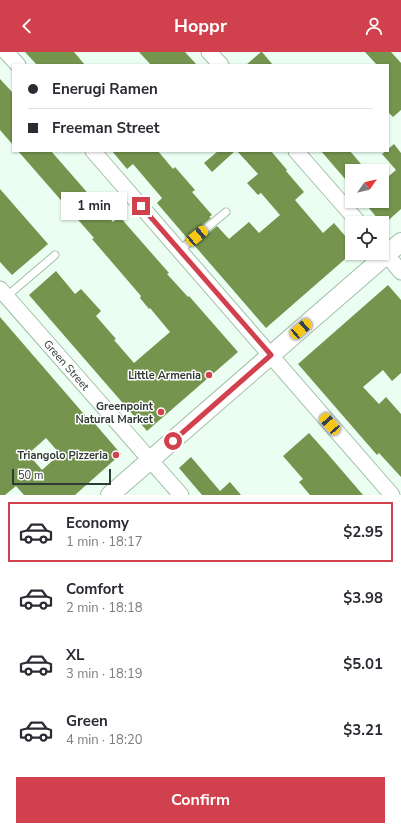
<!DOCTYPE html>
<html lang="en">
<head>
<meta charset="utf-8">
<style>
  body { margin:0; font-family:"Nunito Sans",sans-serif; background:#f2f2f3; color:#2b2b33; height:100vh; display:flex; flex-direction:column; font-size:15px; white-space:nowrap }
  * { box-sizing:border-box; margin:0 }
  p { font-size:13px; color:#7c7c81 }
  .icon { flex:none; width:22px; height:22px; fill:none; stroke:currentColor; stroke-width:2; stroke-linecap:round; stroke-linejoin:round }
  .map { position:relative; height:443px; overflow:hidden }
  .side { display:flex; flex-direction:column; background:#fff; flex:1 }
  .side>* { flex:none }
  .hud { position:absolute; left:12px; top:12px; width:377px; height:88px; border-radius:0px; box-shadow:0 1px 3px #0004; display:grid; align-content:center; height:88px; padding:0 16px; background:#fff }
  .needle { width:26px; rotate:56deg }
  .fabs { position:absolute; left:345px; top:112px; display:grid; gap:8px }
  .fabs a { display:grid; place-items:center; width:44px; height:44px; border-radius:0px; background:#fff; box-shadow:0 1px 3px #0004; font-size:20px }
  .scale { position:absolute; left:12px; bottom:10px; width:99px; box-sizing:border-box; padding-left:4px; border:2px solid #2e3b33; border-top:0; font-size:11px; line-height:14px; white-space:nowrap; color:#2e3b33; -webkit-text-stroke:3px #fff; paint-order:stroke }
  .end { position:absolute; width:18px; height:18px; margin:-9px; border:5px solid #d1414d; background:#fff; box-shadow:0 0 0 2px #fff }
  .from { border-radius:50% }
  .bubble { position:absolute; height:28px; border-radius:0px; background:#fff; box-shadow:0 1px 3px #0004; font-size:13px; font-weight:700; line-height:28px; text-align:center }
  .car { position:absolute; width:12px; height:24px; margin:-12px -6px; border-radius:5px; box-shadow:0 0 3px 1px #0007; background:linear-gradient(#f5c518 24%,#345 0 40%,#f5c518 0 76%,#345 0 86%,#f5c518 0) }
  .hud b { display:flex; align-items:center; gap:14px; height:38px; font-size:15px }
  .hud b+b { border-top:1px solid #e1e1e2 }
  .hud i { width:10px; height:10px; background:#2b2b33 }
  ul { padding:7px 0 0; list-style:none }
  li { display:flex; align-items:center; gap:12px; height:60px; margin:0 8px 6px; padding:0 8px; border:2px solid transparent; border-radius:0px }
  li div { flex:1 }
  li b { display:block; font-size:15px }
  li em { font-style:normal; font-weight:700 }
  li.current { border-color:#d1414d }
  li>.icon { width:36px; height:36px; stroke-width:1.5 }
  .action { display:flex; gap:8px; margin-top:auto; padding:8px 16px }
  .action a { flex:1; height:46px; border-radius:0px; background:#d1414d; color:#fff; font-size:16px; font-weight:700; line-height:46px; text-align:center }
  header { display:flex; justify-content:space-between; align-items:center; height:52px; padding:0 16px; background:#d1414d; color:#fff; font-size:18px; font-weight:700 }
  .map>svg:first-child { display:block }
  .building { fill:#75944e; fill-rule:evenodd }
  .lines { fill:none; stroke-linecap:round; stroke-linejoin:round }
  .service-casing { stroke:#a1c0ab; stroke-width:9 }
  .minor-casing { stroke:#a1c0ab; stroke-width:17 }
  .tertiary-casing { stroke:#a1c0ab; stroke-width:20 }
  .service { stroke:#fff; stroke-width:7 }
  .minor { stroke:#fff; stroke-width:15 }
  .tertiary { stroke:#fff; stroke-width:18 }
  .route { stroke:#d1414d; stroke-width:5 }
  .poi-dot { fill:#d1414d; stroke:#fff; stroke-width:1.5 }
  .labels { text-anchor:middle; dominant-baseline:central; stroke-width:3; stroke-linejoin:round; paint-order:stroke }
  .street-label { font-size:11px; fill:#2e3b33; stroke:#fff }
  .poi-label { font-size:11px; font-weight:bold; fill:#2e3b33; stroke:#fff; text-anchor:end }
</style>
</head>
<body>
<header><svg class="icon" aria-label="back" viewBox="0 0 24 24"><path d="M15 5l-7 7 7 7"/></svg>Hoppr<svg class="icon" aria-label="person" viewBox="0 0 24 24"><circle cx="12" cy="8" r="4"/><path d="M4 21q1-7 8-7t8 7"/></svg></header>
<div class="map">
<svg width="401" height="443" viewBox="0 0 401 443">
  <rect width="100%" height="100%" fill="#ebfef1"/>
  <!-- building -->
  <g class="building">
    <polygon points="25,0 74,0 85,13 37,13"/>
    <polygon points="139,0 185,0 197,13 151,13"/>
    <polygon points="261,0 262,0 273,13 246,13"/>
    <polygon points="365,0 391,0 401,11 401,58 393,65 388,60 388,13 377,13"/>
    <polygon points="0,27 13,41 13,93 0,78"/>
    <polygon points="394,92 401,101 401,157 383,173 363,149 382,149 382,135 387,131 384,128 396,118 382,102 386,99 388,99 388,97"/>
    <polygon points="18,99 51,99 113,170 119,164 169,221 167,222 188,245 189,244 238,300 147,379 29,243 56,219 75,242 81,237 101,259 96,264 116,287 114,288 134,311 170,280 150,256 149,257 140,246 141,244 92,187 94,186"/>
    <polygon points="112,99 158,99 173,117 175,115 195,138 192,140 212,163 209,165 211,166 187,186 157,151 162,146 133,112 127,117"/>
    <polygon points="218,99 235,99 212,120 204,111"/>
    <polygon points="237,99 271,99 287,118 286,119 304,140 295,148 323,181 334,171 352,192 352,201 266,276 194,193 217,174 229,187 249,170 259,181 280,163 261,141 258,143 247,131 258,122"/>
    <polygon points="321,99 350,99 361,112 352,119 352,135"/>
    <polygon points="0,137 48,192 12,223 0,210"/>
    <polygon points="388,233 401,248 401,321 392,329 383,318 363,335 379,352 386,345 401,362 401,425 379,401 377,403 298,312"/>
    <path d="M0,265L89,368L90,366L121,402L75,443H24L16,434L5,443H0ZM46,386L60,402L42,418L28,402Z"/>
    <polygon points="309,381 326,400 363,443 310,443 299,430 303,427 283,404"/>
    <polygon points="191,405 220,439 230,430 241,443 202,443 179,416"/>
  </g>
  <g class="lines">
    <defs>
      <g id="service">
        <polyline points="180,198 226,160"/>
        <polyline points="7,244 55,203"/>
      </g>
      <g id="minor">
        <polyline points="6,0 18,13"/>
        <polyline points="209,0 221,13"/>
        <polyline points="93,99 392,443"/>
        <polyline points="296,99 359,171"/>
        <polyline points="382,197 401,220"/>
        <path id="s1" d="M0,237L181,443"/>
      </g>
      <polyline id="tertiary" points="110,443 401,190"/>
    </defs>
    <!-- service casing -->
    <use href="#service" class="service-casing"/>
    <!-- minor casing -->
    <use href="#minor" class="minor-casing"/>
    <!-- tertiary casing -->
    <use href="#tertiary" class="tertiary-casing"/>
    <!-- service -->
    <use href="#service" class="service"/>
    <!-- minor -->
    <use href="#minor" class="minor"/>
    <!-- tertiary -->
    <use href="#tertiary" class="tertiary"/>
  </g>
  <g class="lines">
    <!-- route -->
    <polyline class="route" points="141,154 271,303 173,389"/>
  </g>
  <!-- markers -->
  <g class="poi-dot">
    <circle cx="209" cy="323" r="4"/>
    <circle cx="161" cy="360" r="4"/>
    <circle cx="116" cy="403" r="4"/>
  </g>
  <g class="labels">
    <!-- street labels -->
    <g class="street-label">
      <text stroke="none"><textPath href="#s1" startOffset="101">Green Street</textPath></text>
    </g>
    <!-- poi labels -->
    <g class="poi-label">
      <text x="201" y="323">Little Armenia</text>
      <text x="153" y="354">Greenpoint<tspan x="153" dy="13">Natural Market</tspan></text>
      <text x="108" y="403">Triangolo Pizzeria</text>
    </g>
  </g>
</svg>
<div class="fabs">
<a><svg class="needle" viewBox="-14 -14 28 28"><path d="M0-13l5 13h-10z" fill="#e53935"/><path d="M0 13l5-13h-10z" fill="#7c7c81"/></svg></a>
<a><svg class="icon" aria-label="locate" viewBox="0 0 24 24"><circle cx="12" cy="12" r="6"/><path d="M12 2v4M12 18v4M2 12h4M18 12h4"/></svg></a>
</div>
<div class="scale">50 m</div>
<i class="end from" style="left:173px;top:389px"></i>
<i class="end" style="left:141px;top:154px"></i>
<div class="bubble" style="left:61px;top:140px;width:66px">1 min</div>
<i class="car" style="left:197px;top:184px;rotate:50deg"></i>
<i class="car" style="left:301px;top:277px;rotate:49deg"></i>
<i class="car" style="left:330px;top:372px;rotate:319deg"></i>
<div class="hud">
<b><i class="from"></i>Enerugi Ramen</b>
<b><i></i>Freeman Street</b>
</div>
</div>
<section class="side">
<ul>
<li class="current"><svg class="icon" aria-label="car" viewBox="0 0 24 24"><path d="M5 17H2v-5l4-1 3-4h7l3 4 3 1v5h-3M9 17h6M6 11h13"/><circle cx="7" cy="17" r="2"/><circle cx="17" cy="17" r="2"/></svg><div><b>Economy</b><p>1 min · 18:17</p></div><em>$2.95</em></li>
<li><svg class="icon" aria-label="car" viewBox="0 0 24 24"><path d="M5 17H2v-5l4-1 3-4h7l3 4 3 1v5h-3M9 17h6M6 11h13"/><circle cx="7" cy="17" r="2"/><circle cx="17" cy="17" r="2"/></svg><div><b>Comfort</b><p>2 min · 18:18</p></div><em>$3.98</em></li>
<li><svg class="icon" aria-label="car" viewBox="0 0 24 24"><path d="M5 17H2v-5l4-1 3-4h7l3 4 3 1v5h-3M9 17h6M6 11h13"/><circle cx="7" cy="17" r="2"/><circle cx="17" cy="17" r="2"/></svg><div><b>XL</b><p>3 min · 18:19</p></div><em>$5.01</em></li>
<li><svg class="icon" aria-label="car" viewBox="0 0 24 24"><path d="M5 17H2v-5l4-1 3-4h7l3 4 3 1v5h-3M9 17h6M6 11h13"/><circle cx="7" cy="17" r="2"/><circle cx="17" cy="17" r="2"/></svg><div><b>Green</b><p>4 min · 18:20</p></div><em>$3.21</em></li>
</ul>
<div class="action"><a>Confirm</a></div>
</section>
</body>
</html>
